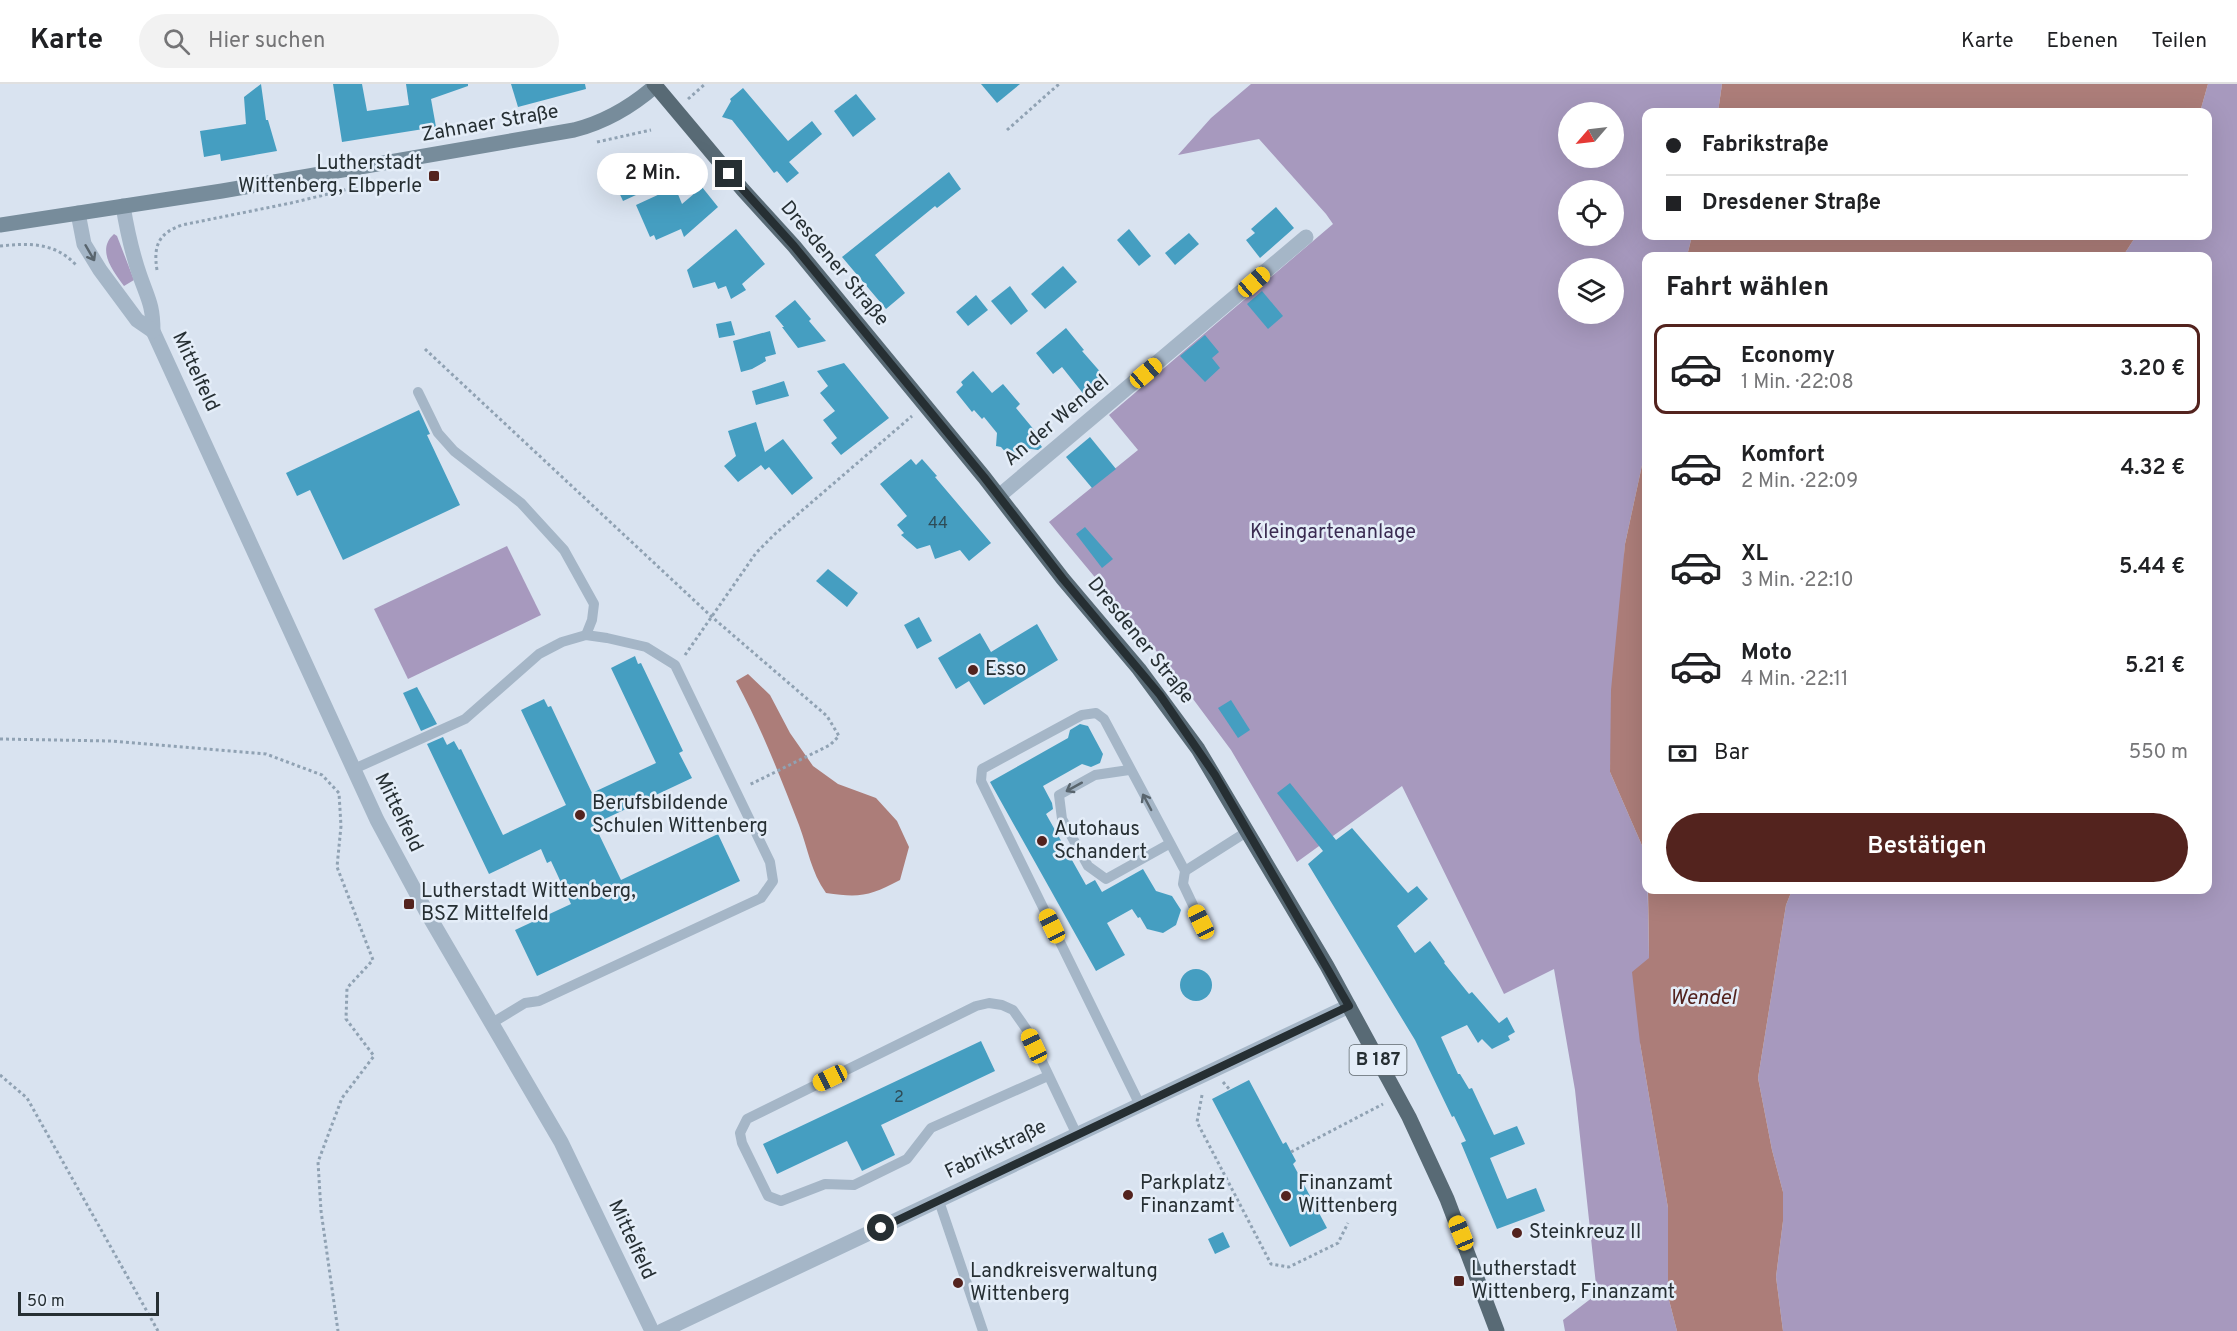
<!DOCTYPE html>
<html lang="de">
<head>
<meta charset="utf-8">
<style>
  body { margin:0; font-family:Overpass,sans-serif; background:#f2f2f2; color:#202124; height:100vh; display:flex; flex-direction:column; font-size:22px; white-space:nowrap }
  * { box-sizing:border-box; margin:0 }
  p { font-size:20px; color:#757577 }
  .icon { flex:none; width:33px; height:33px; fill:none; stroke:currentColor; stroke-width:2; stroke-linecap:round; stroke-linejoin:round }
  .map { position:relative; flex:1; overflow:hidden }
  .sheet { position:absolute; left:1642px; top:168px; width:570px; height:642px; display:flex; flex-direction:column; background:#fff; border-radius:12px; box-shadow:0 6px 24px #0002 }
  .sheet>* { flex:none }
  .banner { position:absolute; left:1642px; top:24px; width:570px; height:132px; border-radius:12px; box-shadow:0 6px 24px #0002; display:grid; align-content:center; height:132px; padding:0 24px; background:#fff }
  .needle { width:39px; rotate:242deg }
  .controls { position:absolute; left:1558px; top:18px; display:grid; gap:12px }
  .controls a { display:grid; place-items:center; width:66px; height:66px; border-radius:50%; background:#fff; box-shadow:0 6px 24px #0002; font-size:30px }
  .scale { position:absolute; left:18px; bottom:15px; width:141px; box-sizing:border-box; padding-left:6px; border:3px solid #262f33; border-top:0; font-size:16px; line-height:21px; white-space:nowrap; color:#262f33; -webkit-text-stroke:4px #e4edf8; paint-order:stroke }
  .end { position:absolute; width:27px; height:27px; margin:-14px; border:8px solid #262f33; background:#fff; box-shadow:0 0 0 3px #fff }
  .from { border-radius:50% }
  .bubble { position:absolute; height:42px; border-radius:21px; background:#fff; box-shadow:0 6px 24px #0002; font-size:20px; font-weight:600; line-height:42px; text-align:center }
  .car { position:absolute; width:18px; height:36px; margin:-18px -9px; border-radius:8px; box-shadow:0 0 4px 2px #0007; background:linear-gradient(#f5c518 24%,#345 0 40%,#f5c518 0 76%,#345 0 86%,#f5c518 0) }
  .banner b { display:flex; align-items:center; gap:21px; height:57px; font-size:22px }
  .banner b+b { border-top:2px solid #e0e0e0 }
  .banner i { width:15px; height:15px; background:#202124 }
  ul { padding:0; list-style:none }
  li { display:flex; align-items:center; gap:18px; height:90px; margin:0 12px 9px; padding:0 12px; border:3px solid transparent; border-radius:12px }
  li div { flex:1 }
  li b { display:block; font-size:22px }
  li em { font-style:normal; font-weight:600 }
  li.active { border-color:#53231e }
  li>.icon { width:54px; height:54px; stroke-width:1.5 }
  h2 { padding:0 24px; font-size:27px; line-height:72px }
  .pay { display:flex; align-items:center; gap:15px; height:66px; padding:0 24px; font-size:22px }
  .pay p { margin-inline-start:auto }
  .action { display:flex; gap:12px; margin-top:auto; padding:12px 24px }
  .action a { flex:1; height:69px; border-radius:36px; background:#53231e; color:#fff; font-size:24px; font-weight:600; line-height:69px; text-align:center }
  header { display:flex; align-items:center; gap:36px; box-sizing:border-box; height:84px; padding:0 30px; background:#fff; border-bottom:2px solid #e0e0e0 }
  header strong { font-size:28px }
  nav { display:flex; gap:33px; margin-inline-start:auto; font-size:21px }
  .search { width:420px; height:54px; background:#f2f2f2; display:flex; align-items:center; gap:15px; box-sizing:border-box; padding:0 21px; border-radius:33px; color:#757577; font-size:22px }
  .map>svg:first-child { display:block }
  .green { fill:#a799be; fill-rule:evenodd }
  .water { fill:#ac7d79 }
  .building { fill:#459ec1 }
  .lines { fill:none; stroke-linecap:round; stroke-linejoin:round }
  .path { stroke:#90a2b3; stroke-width:3; stroke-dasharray:3 3; stroke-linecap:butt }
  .service { stroke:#a5b6c7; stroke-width:10 }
  .minor { stroke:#a5b6c7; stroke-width:15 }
  .secondary { stroke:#778c9b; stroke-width:15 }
  .primary { stroke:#586a75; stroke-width:15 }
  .oneway { stroke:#59656e }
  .route { stroke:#262f33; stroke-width:8 }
  .poi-dot { fill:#53231e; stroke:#e4edf8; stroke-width:2 }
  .labels { text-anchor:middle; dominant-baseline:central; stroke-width:5; stroke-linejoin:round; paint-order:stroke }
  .number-label { font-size:16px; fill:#2e4b56 }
  .shield { fill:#e4edf8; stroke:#5f686e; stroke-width:1.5 }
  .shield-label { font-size:18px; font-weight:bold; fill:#262f33 }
  .street-label { font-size:20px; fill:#262f33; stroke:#e4edf8 }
  .poi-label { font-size:20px; fill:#262f33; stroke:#e4edf8; text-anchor:start }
  .park-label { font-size:20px; fill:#3a2b51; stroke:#e4edf8 }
  .water-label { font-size:21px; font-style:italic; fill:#53231e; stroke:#e4edf8 }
</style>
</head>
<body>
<header>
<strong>Karte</strong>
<div class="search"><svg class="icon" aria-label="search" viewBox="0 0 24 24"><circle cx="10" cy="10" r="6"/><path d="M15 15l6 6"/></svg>Hier suchen</div>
<nav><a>Karte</a><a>Ebenen</a><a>Teilen</a></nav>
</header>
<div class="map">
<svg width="2237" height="1247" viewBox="0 0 2237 1247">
  <rect width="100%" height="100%" fill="#d9e3f0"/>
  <!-- green -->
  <g class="green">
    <path d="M1251,0H1722L1718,28H1647V152H1692L1687,172H1647V358L1625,460L1610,688L1647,773L1649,874L1640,959L1668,1124V1212L1677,1247H1565L1563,1236L1597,1210L1575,1006L1554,885L1504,910L1402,702L1297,778L1231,666L1167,580L1049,438L1138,366L1109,331L1333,140L1326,130L1259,55L1178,71L1211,34ZM1569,28H1614V74H1569ZM1569,106H1614V152H1569ZM1569,184H1614V230H1569Z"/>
    <polygon points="2208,0 2237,0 2237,1247 1783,1247 1776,1193 1783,1137 1783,1108 1772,1066 1758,994 1786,821 1792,806 2208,806 2208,172 2123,172 2136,152 2208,152 2208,28 2200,28"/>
    <path d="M114,150L117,152L134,196L124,202C113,187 96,166 114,150Z"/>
    <polygon points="507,462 541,531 408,595 374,525"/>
  </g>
  <!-- water -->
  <g class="water">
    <polygon points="1722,0 2208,0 2200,28 1718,28"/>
    <polygon points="1692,152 2136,152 2123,172 1687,172"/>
    <polygon points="1647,358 1647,773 1610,688 1611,606 1625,460"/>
    <path d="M748,590L770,611L790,649L813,682L838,700L876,714L897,737L909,763L900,796C870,812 860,814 826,809C811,788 808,765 799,741C780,692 761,643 736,597Z"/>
    <polygon points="1648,806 1792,806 1786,821 1758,994 1772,1066 1783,1108 1783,1137 1776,1193 1783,1247 1677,1247 1668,1212 1668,1124 1640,959 1632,888 1649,874"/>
  </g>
  <!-- building -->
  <g class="building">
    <polygon points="261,0 266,36 268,36 277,67 221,77 220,70 204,73 200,47 246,40 244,13"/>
    <polygon points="333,0 362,0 367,27 409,21 406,0 468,0 468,2 431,15 436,43 342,58"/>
    <polygon points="511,0 585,0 586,5 518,23"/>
    <polygon points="981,0 1020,0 997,19"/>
    <polygon points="743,4 788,57 812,37 822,50 789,78 799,89 787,99 777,87 774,89 732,36 722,33 731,17 730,15"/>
    <polygon points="856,10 876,35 853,53 834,27"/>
    <polygon points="949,88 961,105 937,124 935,122 875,171 905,209 886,225 842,173"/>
    <polygon points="630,96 636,111 623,117 616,102"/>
    <polygon points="675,103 682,120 702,103 718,123 684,153 681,145 656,156 654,151 650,153 636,121"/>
    <polygon points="1276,123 1294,144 1260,174 1246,156 1255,149 1251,145"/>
    <polygon points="736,145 765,180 742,200 746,206 731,215 726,202 718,205 715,198 693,204 687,186"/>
    <polygon points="1129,145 1151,172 1139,182 1117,156"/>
    <polygon points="1189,149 1199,160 1175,181 1165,169"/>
    <polygon points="1063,182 1077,198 1045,225 1031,210"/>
    <polygon points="1010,202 1028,227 1011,241 991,217"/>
    <polygon points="1262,207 1283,232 1268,245 1247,220"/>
    <polygon points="976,211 988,226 968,242 956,228"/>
    <polygon points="795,216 811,235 809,237 826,257 798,264 782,243 784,243 775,232"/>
    <polygon points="731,237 735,251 719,254 716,240"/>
    <polygon points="1066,244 1084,266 1082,267 1110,299 1089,317 1062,283 1053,290 1036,269"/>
    <polygon points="770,247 776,270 765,273 766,277 752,285 741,288 733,257"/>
    <polygon points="1205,251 1219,268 1212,274 1220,284 1205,298 1180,272"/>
    <polygon points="844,279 889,334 841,371 831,359 837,354 823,336 835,327 820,309 828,302 817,287"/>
    <polygon points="973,287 992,309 1003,300 1020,320 1016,324 1035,347 1035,354 1042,363 1038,366 1024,364 1023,372 1014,378 1001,363 996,362 997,349 984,333 982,335 974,326 972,328 956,308 963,301 961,298"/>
    <polygon points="784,297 789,312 756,321 752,307"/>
    <polygon points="419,326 430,350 427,351 460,421 343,476 310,406 297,412 286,389"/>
    <polygon points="756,338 765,368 783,355 813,394 792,411 769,383 765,386 761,381 738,398 724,382 736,372 728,347"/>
    <polygon points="1090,353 1116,385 1092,404 1066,373"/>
    <polygon points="911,375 916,381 922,375 937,392 935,393 991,459 969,477 960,466 935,475 930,461 917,465 901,451 904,449 897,441 907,432 880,400"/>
    <polygon points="1085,443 1113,475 1102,484 1076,450"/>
    <polygon points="828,485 858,509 847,523 816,497"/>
    <polygon points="919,533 932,557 917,565 904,541"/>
    <polygon points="1037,540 1058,576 984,621 969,597 956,605 938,574 980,549 991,568"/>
    <polygon points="635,572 638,580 641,579 683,667 679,669 692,694 594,740 621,796 718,750 740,797 537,892 515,846 571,820 551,777 547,779 541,765 489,790 427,660 443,653 447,661 454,657 459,666 461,665 503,751 566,721 521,626 544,615 548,623 551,622 592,709 656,679 611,584"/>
    <polygon points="417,603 437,640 421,647 403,609"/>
    <polygon points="1231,616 1250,646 1238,654 1218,624"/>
    <polygon points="1080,640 1088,642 1103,670 1100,679 1091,683 1082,680 1043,702 1052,719 1053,725 1046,730 1086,801 1095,796 1102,808 1143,785 1156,807 1172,812 1181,826 1176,841 1163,849 1147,845 1140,833 1138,834 1132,825 1107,839 1125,871 1096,887 990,698 1068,654 1070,646"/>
    <polygon points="1290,699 1336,756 1352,744 1408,809 1417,802 1428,815 1397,842 1415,869 1430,857 1445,878 1444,879 1469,910 1472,908 1499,939 1507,933 1515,948 1508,952 1510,956 1492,965 1482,955 1478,959 1467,941 1441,953 1458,990 1460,990 1469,1005 1472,1004 1494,1051 1517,1042 1525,1060 1490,1074 1507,1115 1536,1104 1545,1127 1497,1145 1461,1059 1466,1057 1454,1032 1452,1033 1415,956 1308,780 1323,767 1277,709"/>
    <circle cx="1196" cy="901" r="16"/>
    <polygon points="981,957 995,987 881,1041 895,1071 862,1087 847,1057 777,1090 763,1060"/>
    <polygon points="1249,996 1283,1060 1286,1058 1296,1077 1293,1080 1327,1144 1290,1163 1212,1015"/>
    <polygon points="1223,1148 1230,1163 1215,1170 1208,1155"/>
  </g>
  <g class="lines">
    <!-- path -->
    <g class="path">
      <polyline points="688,15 705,0"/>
      <polyline points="1007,46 1059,0"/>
      <polyline points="597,58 651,46"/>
      <path d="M0,162C28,159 55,158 76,181"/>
      <path d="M157,186C153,161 159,149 182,141L291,119L361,102"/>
      <polyline points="425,265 712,533 827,632 839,652 830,661 749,701"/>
      <polyline points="685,571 756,469 776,449 912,332"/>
      <polyline points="0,655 110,657 266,670 322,691 339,709 341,742 337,783 373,876 347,904 346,935 374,972 342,1014 318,1078 321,1127 338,1247"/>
      <polyline points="0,991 27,1014 158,1247"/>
      <polyline points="1223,998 1230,1006"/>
      <polyline points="1202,1011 1197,1038 1271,1180 1289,1183 1338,1159 1348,1139"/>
      <polyline points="1291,1068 1383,1020"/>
    </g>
    <!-- service -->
    <g class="service">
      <polyline points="418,308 438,349 454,367 521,419 564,466 594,520 592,536 586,551"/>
      <polyline points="354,685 465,635 539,570 562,558 586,551 607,554 646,563 675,581 770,778 773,797 761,814 539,917 525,919 492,939"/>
      <polyline points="1129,686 1095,691 1059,711 1062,735 1088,782 1106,795 1169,760"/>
      <polyline points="1185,787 1248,747"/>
      <polyline points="1048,992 931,1044 907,1075 854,1101 825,1100 781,1117 768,1112 742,1059 740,1049 747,1035 976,922 989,919 1002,921 1013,926 1027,946 1077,1051"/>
      <polyline points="1140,1021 981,697 982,685 1082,631 1096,629 1104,635 1185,787 1183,800 1201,838"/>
      <polyline points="939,1117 983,1247"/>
    </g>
    <!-- minor -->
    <g class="minor">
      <path d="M123,122C127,146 132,169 140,192C148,215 153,221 153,247L377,736L426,827L561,1058L652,1247"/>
      <polyline points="78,129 84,160 100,186 137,236 153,247"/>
      <polyline points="999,412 1306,153"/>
      <polyline points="662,1247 1349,922"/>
    </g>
    <!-- secondary -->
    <path class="secondary" d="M0,141L222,107L574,46C605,38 631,23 655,2"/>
    <!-- primary -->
    <polyline class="primary" points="654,0 743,106 794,162 984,393 1063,495 1139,585 1198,665 1327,882 1409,1033 1447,1115 1497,1247"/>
  </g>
  <!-- one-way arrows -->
  <defs><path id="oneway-shaft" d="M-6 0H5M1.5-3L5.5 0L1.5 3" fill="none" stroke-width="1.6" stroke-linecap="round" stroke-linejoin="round" transform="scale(1.5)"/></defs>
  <g class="oneway">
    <use href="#oneway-shaft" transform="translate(90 169) rotate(60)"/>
    <use href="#oneway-shaft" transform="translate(1074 703) rotate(151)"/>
    <use href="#oneway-shaft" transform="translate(1147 718) rotate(-118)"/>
  </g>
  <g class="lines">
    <!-- route -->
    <polyline class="route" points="729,90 794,162 984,393 1063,495 1160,611 1215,691 1349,922 881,1144"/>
  </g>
  <!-- markers -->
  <g class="poi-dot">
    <rect x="428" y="86" width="12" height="12" rx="3"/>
    <circle cx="973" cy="586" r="6"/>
    <circle cx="580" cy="731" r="6"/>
    <circle cx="1042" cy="757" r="6"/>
    <rect x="403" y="814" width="12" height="12" rx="3"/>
    <circle cx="1128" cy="1111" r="6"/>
    <circle cx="1286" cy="1112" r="6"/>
    <circle cx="1517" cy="1149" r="6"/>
    <rect x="1453" y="1191" width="12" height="12" rx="3"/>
    <circle cx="958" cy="1199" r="6"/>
  </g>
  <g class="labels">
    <!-- number labels -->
    <g class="number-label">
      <text x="938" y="440">44</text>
      <text x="899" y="1014">2</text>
    </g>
    <!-- shield labels -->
    <rect class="shield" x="1349.5" y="961" width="57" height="30" rx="4.5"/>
    <g class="shield-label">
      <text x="1378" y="976">B 187</text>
    </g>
    <!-- street labels -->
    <g class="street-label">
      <text transform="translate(490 40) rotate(-10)">Zahnaer Straße</text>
      <text transform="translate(834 180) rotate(50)">Dresdener Straße</text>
      <text transform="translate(195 288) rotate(65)">Mittelfeld</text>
      <text transform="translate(1057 337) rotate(-40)">An der Wendel</text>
      <text transform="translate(1140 557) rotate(51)">Dresdener Straße</text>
      <text transform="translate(398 729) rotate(64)">Mittelfeld</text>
      <text transform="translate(996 1066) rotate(-26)">Fabrikstraße</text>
      <text transform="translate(631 1156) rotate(65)">Mittelfeld</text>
    </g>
    <!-- poi labels -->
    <g class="poi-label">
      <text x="422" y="80" text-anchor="end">Lutherstadt<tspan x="422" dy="23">Wittenberg, Elbperle</tspan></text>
      <text x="985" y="586">Esso</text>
      <text x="592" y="720">Berufsbildende<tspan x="592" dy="23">Schulen Wittenberg</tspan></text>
      <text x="1054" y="746">Autohaus<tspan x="1054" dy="23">Schandert</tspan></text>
      <text x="421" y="808">Lutherstadt Wittenberg,<tspan x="421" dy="23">BSZ Mittelfeld</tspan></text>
      <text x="1140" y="1100">Parkplatz<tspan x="1140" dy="23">Finanzamt</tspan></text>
      <text x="1298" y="1100">Finanzamt<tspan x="1298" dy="23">Wittenberg</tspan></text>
      <text x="1529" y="1149">Steinkreuz II</text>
      <text x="1471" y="1186">Lutherstadt<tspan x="1471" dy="23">Wittenberg, Finanzamt</tspan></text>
      <text x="970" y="1188">Landkreisverwaltung<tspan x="970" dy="23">Wittenberg</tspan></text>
    </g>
    <!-- park labels -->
    <g class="park-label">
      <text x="1333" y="449">Kleingartenanlage</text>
    </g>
    <!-- water labels -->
    <g class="water-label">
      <text x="1703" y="914">Wendel</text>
    </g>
  </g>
</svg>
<div class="controls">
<a><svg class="needle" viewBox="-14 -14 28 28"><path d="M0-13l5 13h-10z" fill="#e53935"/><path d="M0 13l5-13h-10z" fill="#757577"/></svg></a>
<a><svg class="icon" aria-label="locate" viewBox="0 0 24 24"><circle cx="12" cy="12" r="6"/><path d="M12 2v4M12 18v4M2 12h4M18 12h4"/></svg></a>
<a><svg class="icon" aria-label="layers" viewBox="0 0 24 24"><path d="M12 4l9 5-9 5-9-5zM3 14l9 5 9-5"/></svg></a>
</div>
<div class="scale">50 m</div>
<i class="end from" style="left:881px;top:1144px"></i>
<i class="end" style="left:729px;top:90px"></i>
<div class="bubble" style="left:597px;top:69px;width:111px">2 Min.</div>
<i class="car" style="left:1254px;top:198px;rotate:49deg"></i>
<i class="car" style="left:1146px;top:289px;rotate:50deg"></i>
<i class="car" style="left:1201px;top:838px;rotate:334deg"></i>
<i class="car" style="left:1052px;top:842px;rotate:334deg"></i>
<i class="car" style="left:1034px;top:962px;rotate:335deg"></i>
<i class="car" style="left:830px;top:994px;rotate:244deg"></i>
<i class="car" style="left:1461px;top:1149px;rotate:338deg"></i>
<div class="banner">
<b><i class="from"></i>Fabrikstraße</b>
<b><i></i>Dresdener Straße</b>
</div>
<section class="sheet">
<h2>Fahrt wählen</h2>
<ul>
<li class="active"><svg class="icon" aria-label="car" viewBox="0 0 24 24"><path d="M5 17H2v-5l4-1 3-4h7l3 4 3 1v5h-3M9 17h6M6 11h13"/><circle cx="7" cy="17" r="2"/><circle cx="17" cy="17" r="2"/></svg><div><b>Economy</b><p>1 Min. · 22:08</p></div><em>3.20 €</em></li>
<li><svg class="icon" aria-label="car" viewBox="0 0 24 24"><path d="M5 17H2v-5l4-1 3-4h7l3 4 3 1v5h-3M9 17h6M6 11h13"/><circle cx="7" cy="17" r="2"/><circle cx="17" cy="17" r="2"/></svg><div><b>Komfort</b><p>2 Min. · 22:09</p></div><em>4.32 €</em></li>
<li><svg class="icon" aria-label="car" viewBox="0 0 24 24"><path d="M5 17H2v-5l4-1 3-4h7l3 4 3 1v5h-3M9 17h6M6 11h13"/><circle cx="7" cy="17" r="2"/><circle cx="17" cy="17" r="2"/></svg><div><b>XL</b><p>3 Min. · 22:10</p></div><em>5.44 €</em></li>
<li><svg class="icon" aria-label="car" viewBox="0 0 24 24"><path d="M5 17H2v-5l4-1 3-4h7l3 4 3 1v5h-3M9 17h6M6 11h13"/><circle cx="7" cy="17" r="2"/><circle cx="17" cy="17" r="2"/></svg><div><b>Moto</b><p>4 Min. · 22:11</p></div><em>5.21 €</em></li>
</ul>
<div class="pay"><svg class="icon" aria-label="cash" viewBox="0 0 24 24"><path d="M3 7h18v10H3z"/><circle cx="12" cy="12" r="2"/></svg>Bar<p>550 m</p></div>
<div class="action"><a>Bestätigen</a></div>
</section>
</div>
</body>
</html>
